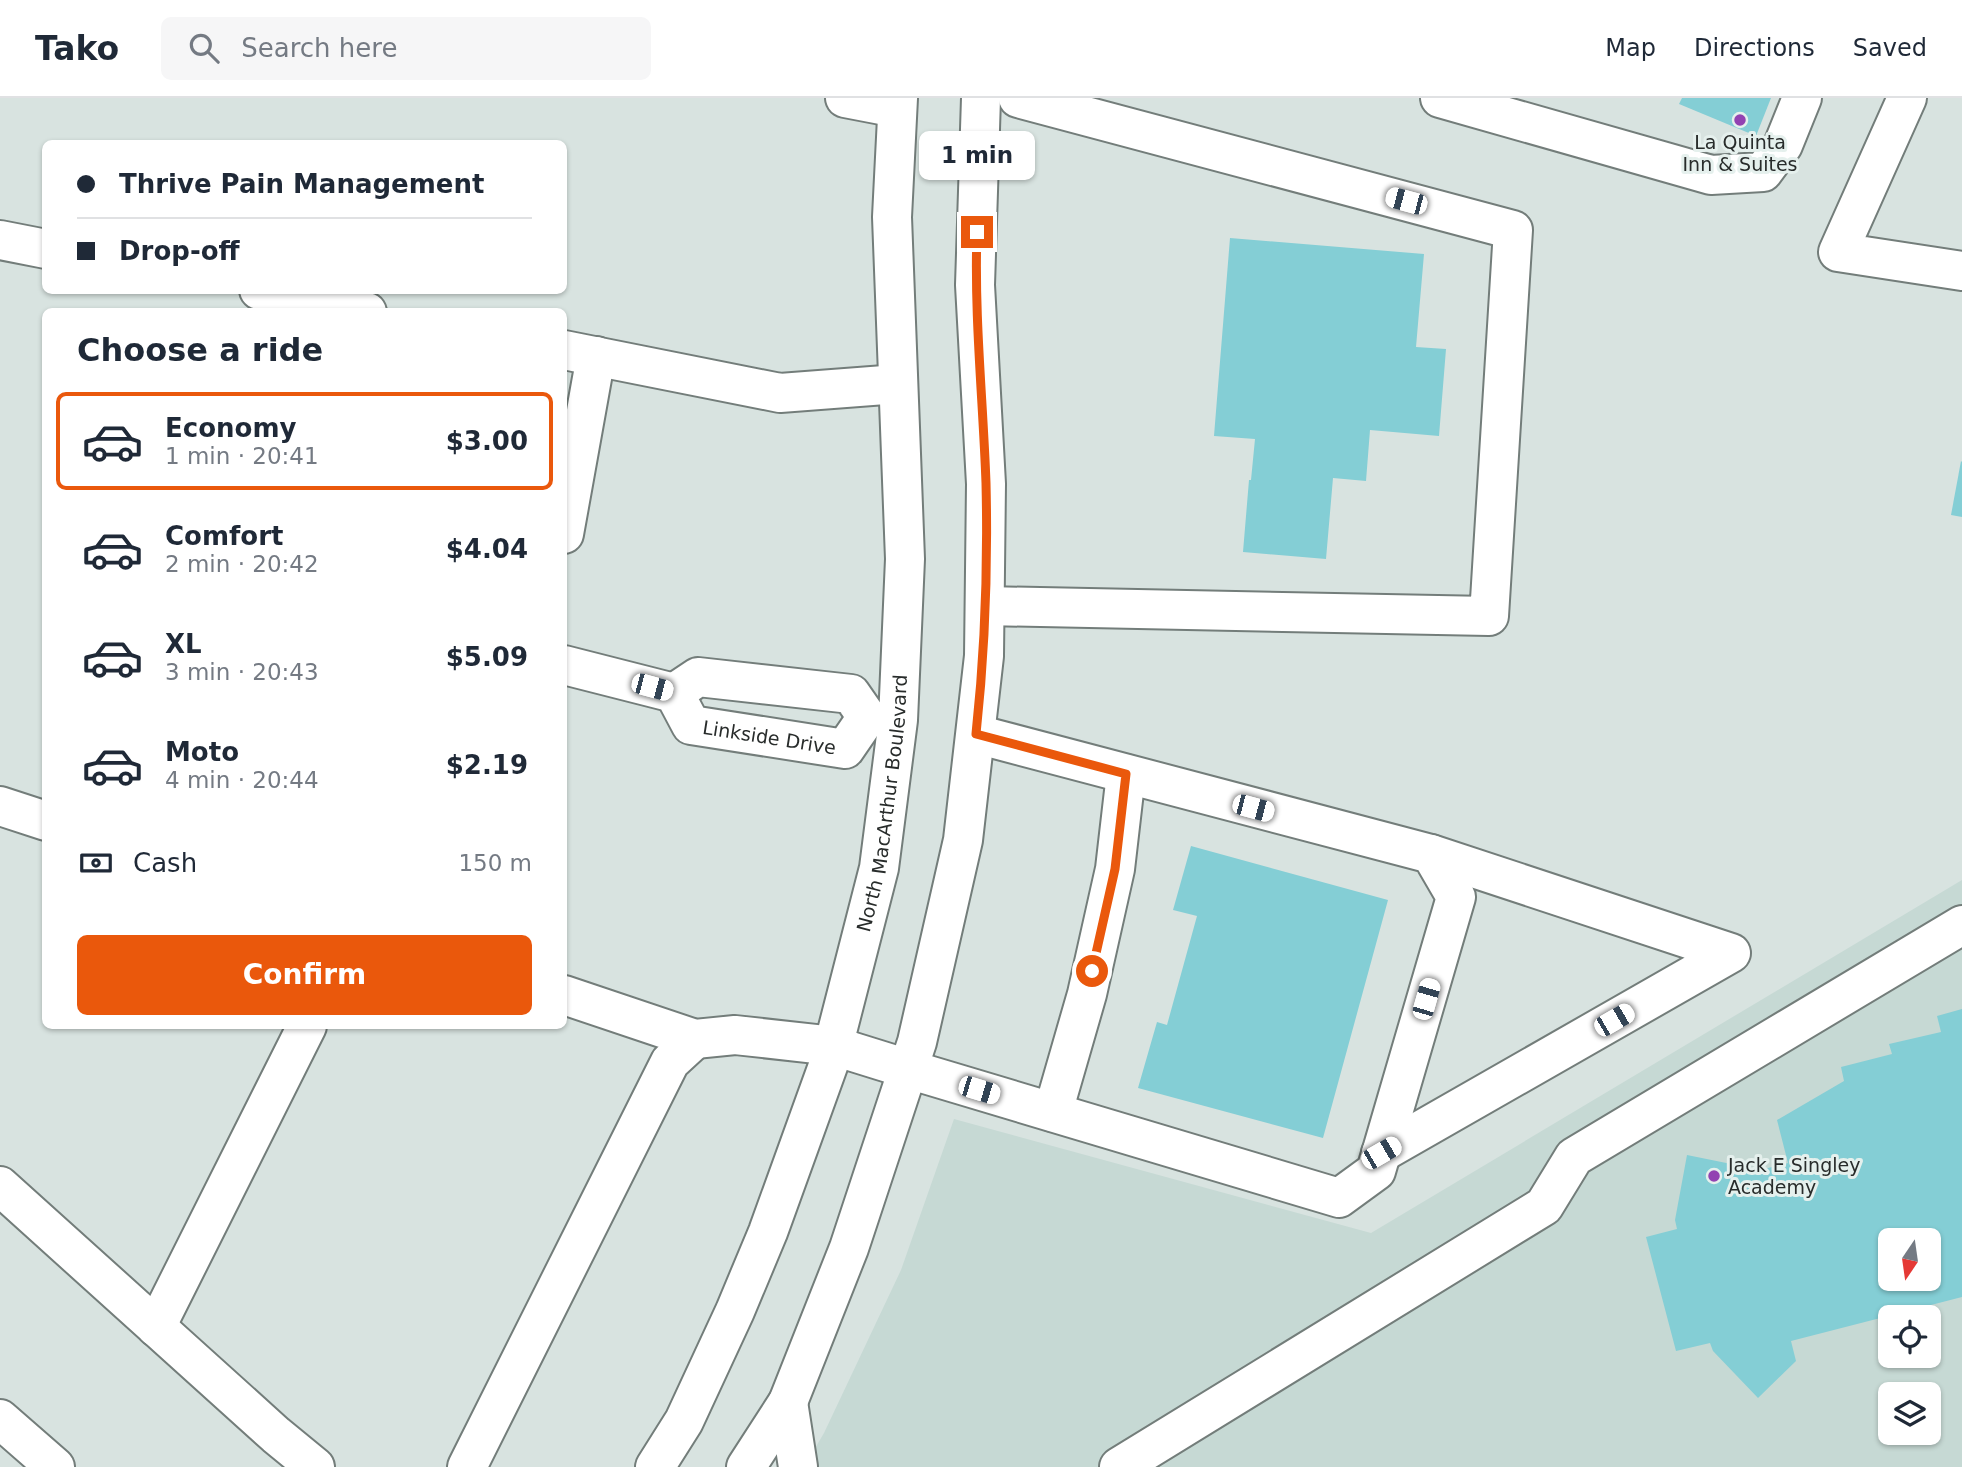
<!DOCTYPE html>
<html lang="en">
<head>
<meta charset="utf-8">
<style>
  body { margin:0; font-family:"DejaVu Sans",sans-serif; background:#f6f6f7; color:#1f2937; height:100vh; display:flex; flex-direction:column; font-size:26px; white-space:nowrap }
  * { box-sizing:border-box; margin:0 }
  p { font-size:23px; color:#747a83 }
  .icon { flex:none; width:38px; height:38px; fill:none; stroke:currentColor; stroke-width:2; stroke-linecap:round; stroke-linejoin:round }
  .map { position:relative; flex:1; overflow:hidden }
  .details { position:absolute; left:42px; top:210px; width:525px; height:721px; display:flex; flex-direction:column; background:#fff; border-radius:10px; box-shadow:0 2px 5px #0004 }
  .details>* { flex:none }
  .banner { position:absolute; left:42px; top:42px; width:525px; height:154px; border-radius:10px; box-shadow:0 2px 5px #0004; display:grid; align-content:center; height:154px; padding:0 35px; background:#fff }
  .needle { width:46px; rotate:193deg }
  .tools { position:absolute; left:1878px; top:1130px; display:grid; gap:14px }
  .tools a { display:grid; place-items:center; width:63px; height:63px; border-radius:10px; background:#fff; box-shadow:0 2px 5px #0004; font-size:35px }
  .end { position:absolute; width:32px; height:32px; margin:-16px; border:9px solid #ea580c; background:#fff; box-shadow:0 0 0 4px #fff }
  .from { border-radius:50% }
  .bubble { position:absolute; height:49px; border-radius:10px; background:#fff; box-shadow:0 2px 5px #0004; font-size:23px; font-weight:700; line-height:49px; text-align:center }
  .car { position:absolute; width:21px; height:42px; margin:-21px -10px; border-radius:9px; box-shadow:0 0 5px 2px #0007; background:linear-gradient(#fff 24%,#345 0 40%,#fff 0 76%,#345 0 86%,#fff 0) }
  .banner b { display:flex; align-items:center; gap:24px; height:66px; font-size:26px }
  .banner b+b { border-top:2px solid #e0e1e3 }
  .banner i { width:18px; height:18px; background:#1f2937 }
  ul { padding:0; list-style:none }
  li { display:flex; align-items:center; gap:21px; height:98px; margin:0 14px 10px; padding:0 21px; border:4px solid transparent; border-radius:10px }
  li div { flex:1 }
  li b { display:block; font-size:26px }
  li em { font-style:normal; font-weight:700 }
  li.current { border-color:#ea580c }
  li>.icon { width:63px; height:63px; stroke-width:1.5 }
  h2 { padding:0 35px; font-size:32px; line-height:84px }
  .pay { display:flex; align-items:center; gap:18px; height:77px; padding:0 35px; font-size:26px }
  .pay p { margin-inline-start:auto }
  .cta { display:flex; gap:14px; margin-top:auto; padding:14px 35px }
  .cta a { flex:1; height:80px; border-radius:10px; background:#ea580c; color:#fff; font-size:28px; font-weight:700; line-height:80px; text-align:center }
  header { display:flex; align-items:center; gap:42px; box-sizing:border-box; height:98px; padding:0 35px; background:#fff; border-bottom:2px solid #e0e1e3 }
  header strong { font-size:33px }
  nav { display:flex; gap:38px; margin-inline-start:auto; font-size:24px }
  .search { width:490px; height:63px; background:#f6f6f7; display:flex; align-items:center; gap:18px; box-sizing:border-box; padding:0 24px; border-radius:10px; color:#747a83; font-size:26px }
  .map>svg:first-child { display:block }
  .built { fill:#c6d9d4; fill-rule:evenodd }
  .building { fill:#84ced5; fill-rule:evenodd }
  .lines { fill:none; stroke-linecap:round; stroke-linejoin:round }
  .minor-casing { stroke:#737d7a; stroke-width:42 }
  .major-casing { stroke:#737d7a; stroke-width:42 }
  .minor { stroke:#fff; stroke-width:38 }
  .major { stroke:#fff; stroke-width:38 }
  .route { stroke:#ea580c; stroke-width:9 }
  .poi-dot { fill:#9242b2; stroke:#e5f0ed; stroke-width:2.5 }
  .labels { text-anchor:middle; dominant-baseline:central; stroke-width:6; stroke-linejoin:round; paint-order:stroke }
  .poi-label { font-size:19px; fill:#282c2b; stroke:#e5f0ed }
  .street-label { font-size:19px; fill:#282c2b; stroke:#e5f0ed }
</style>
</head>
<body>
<header>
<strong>Tako</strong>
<div class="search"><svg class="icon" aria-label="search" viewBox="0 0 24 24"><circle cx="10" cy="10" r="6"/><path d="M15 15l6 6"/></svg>Search here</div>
<nav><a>Map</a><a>Directions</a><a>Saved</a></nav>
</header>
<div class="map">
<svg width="1962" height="1369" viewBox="0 0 1962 1369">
  <rect width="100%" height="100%" fill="#d8e3e0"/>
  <!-- built -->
  <path class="built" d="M1962,782V1369H804L824,1335L901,1172L954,1021L1371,1135ZM1890,1143H1928V1181H1890ZM1890,1220H1928V1258H1890ZM1890,1297H1928V1335H1890Z"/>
  <!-- building -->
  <g class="building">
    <polygon points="1682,0 1771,0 1756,38 1679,6"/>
    <polygon points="1230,140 1424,156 1416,249 1446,251 1439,338 1370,332 1366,383 1333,380 1326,461 1243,454 1249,382 1251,382 1255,341 1214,338"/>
    <polygon points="1961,363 1962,364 1962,419 1951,417"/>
    <polygon points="1191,748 1388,802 1323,1040 1138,990 1157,924 1167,927 1197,818 1173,812"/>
    <path d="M1962,911V1199L1791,1243L1796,1263L1758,1300L1713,1253L1710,1245L1676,1253L1646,1139L1677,1131L1675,1122L1687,1057L1746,1069L1748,1075L1788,1065L1777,1022L1844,983L1841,969L1892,956L1889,946L1941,934L1937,918ZM1890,1143H1928V1181H1890Z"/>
  </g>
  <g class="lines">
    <defs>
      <g id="minor">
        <polyline points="845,0 897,10"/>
        <polyline points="1440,0 1711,77 1763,74 1783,47 1802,0"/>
        <polyline points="1907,0 1838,154 1962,173"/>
        <polyline points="0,142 46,151"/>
        <polyline points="259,192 367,214"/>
        <polyline points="564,252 780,295 898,286"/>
        <polyline points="564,436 596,258"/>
        <polyline points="985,508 1489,518 1513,132 1018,0"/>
        <path id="s1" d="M564,567L674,595L691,627L845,651L867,619"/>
        <polyline points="674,595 698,579 851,596 867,619"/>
        <polyline points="0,708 46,723"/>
        <polyline points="564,897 695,941 735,937 834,948"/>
        <polyline points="908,971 1339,1100 1376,1073 1456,799 1431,756 976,636"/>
        <polyline points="1053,1014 1087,896 1115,771 1126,676"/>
        <polyline points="1381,1055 1731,855 1431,756"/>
        <polyline points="0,1088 276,1337 315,1369"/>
        <polyline points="156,1229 307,928"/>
        <polyline points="788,1304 798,1369"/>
        <polyline points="0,1321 55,1369"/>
        <polyline points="467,1369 670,964 695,941"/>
        <polyline points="1119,1369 1544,1108 1574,1059 1962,827"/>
      </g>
      <g id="major">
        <polyline points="834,948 908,971"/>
        <path id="s2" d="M655,1369L684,1323L735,1213L768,1134L829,965L879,770L898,622L905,461L892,119L898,0"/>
        <polyline points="746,1369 788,1304 849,1150 917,944 963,742 984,558 986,386 975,187 981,0"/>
      </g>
    </defs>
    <!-- minor casing -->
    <use href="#minor" class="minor-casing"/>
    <!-- major casing -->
    <use href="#major" class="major-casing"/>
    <!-- minor -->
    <use href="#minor" class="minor"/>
    <!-- major -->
    <use href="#major" class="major"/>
  </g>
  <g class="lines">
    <!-- route -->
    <path class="route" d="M977,134C974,218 983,301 986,385C988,469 985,553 976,636L1126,676L1115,771L1092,873"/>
  </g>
  <!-- markers -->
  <g class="poi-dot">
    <circle cx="1740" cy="22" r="7"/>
    <circle cx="1714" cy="1078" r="7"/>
  </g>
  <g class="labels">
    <!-- poi labels -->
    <g class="poi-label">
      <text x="1740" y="44">La Quinta<tspan x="1740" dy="22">Inn &amp; Suites</tspan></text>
      <text x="1728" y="1067" text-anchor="start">Jack E Singley<tspan x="1728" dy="22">Academy</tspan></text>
    </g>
    <!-- street labels -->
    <g class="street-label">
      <text stroke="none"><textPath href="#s1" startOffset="229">Linkside Drive</textPath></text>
      <text stroke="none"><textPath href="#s2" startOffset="707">North MacArthur Boulevard</textPath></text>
    </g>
  </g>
</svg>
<div class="tools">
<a><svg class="needle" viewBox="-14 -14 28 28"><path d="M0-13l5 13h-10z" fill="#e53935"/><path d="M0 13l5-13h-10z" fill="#747a83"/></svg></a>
<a><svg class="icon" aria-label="locate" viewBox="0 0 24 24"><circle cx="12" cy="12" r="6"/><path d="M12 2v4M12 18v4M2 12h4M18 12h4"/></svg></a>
<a><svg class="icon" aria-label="layers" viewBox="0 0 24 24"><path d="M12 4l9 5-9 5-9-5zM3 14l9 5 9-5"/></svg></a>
</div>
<i class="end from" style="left:1092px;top:873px"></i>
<i class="end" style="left:977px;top:134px"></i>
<div class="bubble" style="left:919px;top:33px;width:116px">1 min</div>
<i class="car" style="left:1406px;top:103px;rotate:285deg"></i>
<i class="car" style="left:652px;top:589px;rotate:105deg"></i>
<i class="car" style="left:1253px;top:710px;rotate:105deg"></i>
<i class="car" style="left:1426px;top:901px;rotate:16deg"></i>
<i class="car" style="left:1614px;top:922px;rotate:60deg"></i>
<i class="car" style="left:979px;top:992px;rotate:107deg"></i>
<i class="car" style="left:1381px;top:1055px;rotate:60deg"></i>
<div class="banner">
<b><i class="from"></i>Thrive Pain Management</b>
<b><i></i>Drop-off</b>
</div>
<section class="details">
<h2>Choose a ride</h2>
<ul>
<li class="current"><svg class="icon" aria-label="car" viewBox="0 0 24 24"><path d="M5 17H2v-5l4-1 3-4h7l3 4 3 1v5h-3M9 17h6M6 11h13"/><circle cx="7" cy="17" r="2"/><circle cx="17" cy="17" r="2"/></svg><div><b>Economy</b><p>1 min · 20:41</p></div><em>$3.00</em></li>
<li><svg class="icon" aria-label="car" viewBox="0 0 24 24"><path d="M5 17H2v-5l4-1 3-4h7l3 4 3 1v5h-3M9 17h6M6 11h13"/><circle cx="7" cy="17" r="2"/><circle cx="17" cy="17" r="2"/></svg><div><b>Comfort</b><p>2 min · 20:42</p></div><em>$4.04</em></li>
<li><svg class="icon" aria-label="car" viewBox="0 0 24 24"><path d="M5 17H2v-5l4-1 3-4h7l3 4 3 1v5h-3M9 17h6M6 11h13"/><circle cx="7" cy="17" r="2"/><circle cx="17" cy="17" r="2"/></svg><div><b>XL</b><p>3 min · 20:43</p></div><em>$5.09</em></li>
<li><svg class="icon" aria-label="car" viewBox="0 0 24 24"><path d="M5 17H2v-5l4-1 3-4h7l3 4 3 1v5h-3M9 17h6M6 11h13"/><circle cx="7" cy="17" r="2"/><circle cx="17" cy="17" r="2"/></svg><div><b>Moto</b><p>4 min · 20:44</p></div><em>$2.19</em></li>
</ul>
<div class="pay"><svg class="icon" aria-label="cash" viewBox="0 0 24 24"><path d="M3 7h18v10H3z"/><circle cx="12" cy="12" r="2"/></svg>Cash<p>150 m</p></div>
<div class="cta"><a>Confirm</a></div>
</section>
</div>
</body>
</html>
